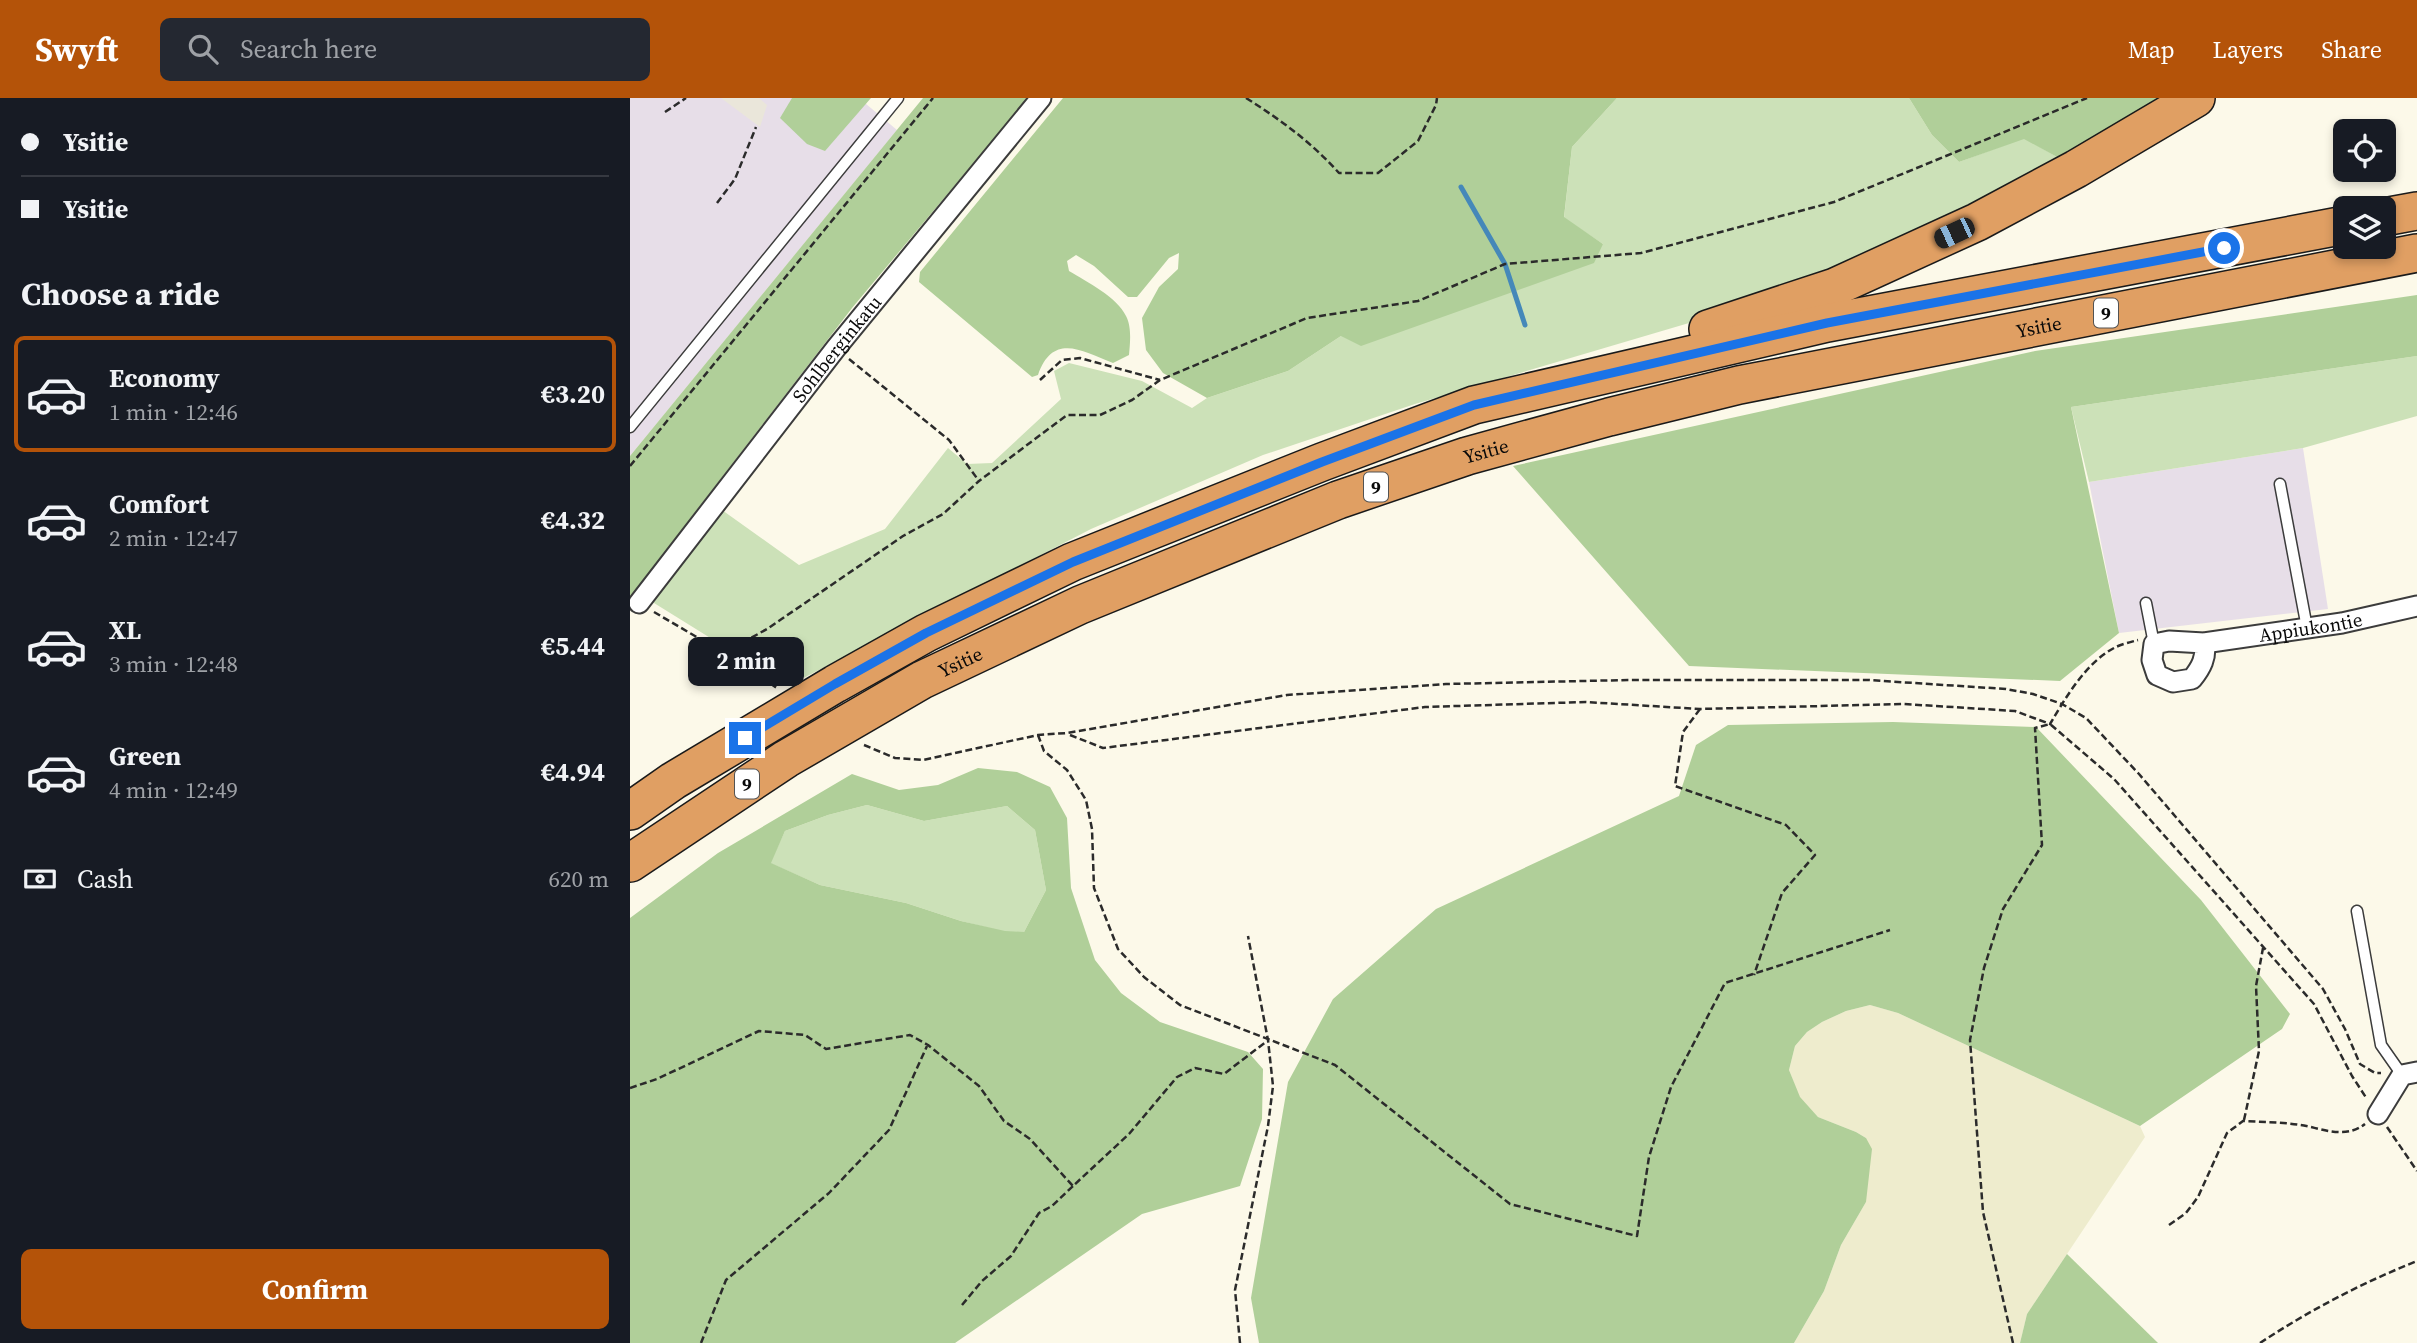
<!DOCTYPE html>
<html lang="en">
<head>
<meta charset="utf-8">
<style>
  body { margin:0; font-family:"Source Serif 4",serif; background:#242831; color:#f1f3f6; height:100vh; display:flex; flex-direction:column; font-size:26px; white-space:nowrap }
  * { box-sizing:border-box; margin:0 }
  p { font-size:23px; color:#9ea1a6 }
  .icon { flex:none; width:38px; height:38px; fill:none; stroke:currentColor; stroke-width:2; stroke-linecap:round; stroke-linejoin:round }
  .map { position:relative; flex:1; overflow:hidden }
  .sheet { display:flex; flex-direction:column; background:#171b24; width:630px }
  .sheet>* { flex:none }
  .banner { display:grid; align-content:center; height:154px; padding:0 21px; background:#171b24 }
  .controls { position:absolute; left:1703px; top:21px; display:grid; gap:14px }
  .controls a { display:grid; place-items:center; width:63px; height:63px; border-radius:10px; background:#171b24; box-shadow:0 4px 10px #0003; font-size:35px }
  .end { position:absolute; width:32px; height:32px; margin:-16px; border:9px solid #1a73e8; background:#fff; box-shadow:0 0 0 4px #fff }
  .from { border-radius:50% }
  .bubble { position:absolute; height:49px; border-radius:10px; background:#171b24; box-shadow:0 4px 10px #0003; font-size:23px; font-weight:700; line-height:49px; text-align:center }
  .car { position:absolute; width:21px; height:42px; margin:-21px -10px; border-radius:9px; box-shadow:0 0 5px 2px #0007; background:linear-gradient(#222 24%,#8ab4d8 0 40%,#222 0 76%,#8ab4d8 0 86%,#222 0) }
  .banner b { display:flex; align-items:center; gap:24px; height:66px; font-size:26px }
  .banner b+b { border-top:2px solid #363941 }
  .banner i { width:18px; height:18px; background:#f1f3f6 }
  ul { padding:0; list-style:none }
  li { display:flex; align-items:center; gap:21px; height:116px; margin:0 14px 10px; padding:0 7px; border:4px solid transparent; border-radius:10px }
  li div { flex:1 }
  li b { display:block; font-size:26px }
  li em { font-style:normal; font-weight:700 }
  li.current { border-color:#b45309 }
  li>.icon { width:63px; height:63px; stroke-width:1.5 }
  h2 { padding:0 21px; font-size:32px; line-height:84px }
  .pay { display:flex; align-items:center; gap:18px; height:77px; padding:0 21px; font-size:26px }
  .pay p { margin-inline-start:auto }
  .action { display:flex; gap:14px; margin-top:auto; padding:14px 21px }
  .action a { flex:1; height:80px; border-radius:10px; background:#b45309; color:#fff; font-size:28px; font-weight:700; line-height:80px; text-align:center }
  header { display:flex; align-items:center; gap:42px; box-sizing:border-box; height:98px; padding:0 35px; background:#b45309; color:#fff }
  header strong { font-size:33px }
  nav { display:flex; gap:38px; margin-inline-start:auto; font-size:24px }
  .search { width:490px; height:63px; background:#242831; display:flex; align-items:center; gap:18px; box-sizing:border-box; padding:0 24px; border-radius:10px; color:#9ea1a6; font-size:26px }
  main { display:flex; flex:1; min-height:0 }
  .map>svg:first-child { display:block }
  .industrial { fill:#e7dee8 }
  .farmland { fill:#eeeccd }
  .green { fill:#cce1b8 }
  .forest { fill:#b0cf99; fill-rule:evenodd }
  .plaza { fill:#eae6da }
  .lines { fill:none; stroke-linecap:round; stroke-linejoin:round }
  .stream { stroke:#4588b9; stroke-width:5 }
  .service-casing { stroke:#3c3c3c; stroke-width:13 }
  .minor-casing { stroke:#3c3c3c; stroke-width:23 }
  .motorway-casing { stroke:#1a1a1a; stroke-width:40 }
  .path { stroke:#2b2b2b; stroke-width:2.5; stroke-dasharray:7 3.5; stroke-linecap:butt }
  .service { stroke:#fff; stroke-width:10 }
  .minor { stroke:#fff; stroke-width:19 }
  .motorway { stroke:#e09f63; stroke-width:37 }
  .route { stroke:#1a73e8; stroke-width:9 }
  .labels { text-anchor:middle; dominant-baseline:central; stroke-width:7; stroke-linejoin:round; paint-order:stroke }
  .shield { fill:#fff; stroke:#535353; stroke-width:2 }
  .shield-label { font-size:18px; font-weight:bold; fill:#090909 }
  .street-label { font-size:19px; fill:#090909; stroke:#fff }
</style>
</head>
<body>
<header>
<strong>Swyft</strong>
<div class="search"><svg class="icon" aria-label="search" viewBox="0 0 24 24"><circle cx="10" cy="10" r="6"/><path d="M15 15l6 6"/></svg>Search here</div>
<nav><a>Map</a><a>Layers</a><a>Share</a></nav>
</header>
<main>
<section class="sheet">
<div class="banner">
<b><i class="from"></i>Ysitie</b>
<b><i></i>Ysitie</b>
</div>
<h2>Choose a ride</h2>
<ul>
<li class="current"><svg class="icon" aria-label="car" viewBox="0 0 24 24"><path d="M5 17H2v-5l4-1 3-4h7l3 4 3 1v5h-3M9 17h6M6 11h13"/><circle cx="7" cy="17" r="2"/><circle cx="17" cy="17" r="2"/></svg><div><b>Economy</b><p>1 min · 12:46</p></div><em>€3.20</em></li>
<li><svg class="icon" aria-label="car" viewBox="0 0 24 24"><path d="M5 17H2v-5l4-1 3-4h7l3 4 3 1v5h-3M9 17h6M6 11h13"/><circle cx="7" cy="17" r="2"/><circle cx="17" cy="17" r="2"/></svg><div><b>Comfort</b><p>2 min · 12:47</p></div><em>€4.32</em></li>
<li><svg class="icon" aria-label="car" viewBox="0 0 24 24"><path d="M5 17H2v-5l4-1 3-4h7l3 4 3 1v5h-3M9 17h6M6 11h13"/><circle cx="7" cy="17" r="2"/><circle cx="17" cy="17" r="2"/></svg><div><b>XL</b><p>3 min · 12:48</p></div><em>€5.44</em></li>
<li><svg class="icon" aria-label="car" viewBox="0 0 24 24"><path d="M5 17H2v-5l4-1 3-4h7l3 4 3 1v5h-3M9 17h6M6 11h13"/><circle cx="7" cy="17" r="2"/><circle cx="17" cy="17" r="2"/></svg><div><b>Green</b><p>4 min · 12:49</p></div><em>€4.94</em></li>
</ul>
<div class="pay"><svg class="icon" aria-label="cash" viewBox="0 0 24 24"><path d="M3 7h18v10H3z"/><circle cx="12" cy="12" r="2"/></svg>Cash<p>620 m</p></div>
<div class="action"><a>Confirm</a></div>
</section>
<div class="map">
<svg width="1787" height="1245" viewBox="0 0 1787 1245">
  <rect width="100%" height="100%" fill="#fcf9e9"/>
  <!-- industrial -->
  <g class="industrial">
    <polygon points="0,0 229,0 267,32 0,358"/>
    <polygon points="1673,350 1698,511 1489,535 1459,384"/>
  </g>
  <!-- farmland -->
  <polygon class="farmland" points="1240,907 1268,915 1510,1028 1515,1039 1397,1216 1390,1245 1164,1245 1194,1193 1211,1147 1236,1104 1236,1040 1226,1034 1188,1019 1169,999 1159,972 1165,948 1177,934 1192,924 1216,913"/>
  <!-- green -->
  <g class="green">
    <polygon points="987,0 1279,0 1302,37 1329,64 1394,40 1427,59 1431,68 1147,199 785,306 633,357 461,431 158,588 24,505 25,499 92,412 169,467 255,431 318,350 337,366 362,365 431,301 424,273 439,265 512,283 562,310 577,300 658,273 711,238 973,146 934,120 942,49"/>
    <polygon points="1787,258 1787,318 1673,350 1459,384 1441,309"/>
    <polygon points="237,707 294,723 377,708 405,732 416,792 394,834 375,834 331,823 276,805 190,787 140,765 155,733 198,717"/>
  </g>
  <!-- forest -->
  <g class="forest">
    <polygon points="162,0 241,0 195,53 177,46 150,20"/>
    <polygon points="293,0 398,0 222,210 0,499 0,358"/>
    <path d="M433,0H987L942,49L934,119L973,146L964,165L731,248L711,238L658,273L577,300L533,275L516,252L512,220L529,189L548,171L549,155L539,160L507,199H498L464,168L446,157L437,163L439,173C457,184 487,199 496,218C502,229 500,246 499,257L483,265C452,253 423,234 408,277L402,279L289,184L290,174Z"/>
    <polygon points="1279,0 1534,0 1427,59 1394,41 1329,64 1302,37"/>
    <polygon points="1787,197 1787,258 1441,309 1489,535 1430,583 1059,568 883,368 1405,253"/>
    <polygon points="1263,624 1406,629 1571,802 1660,916 1652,931 1510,1028 1268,915 1240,907 1216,913 1192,924 1177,934 1165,948 1159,972 1170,999 1188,1019 1226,1034 1236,1040 1242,1051 1236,1104 1211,1147 1194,1193 1164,1245 629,1245 621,1200 658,984 703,901 806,811 1049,698 1066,647 1098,627"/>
    <path d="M348,670L387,674L420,689L437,720L441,790L465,862L491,895L530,924L618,954L633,971L632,1021L610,1088L512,1116L325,1245H0V820L88,755L222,676L269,692L308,687ZM237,707L294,723L377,708L405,732L416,792L394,834L375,833L331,823L276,805L190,787L141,765L155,733L198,717Z"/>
    <polygon points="1437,1156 1528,1245 1390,1245 1397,1216"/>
  </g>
  <!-- plaza -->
  <polygon class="plaza" points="91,0 129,0 137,7 130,29"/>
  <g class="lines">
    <!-- stream -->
    <polyline class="stream" points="831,89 875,166 895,227"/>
    <defs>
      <g id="service">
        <polyline points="0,329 268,0"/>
        <polyline points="1650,386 1677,530"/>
        <polyline points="1516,505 1524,546"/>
        <polyline points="1727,813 1751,947 1772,977"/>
      </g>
      <g id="minor">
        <path id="s1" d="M9,505L206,250L411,0"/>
        <path id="s2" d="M1574,545C1577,559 1571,570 1562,581L1543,584L1527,577L1522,562L1524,546L1539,543L1574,545L1712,525L1787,508"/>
        <polyline points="1748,1016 1772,977 1787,974"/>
      </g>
      <g id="motorway">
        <polyline points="1754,119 1787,113"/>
        <polyline points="1078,231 1205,189 1347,124 1446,71 1566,0"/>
        <polyline points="0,713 43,683 205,586 296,535 442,464 692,364 844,307 1197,225 1715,127"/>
        <path id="s3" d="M0,765L156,661L292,582L450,507L708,402L837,358L979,319L1109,287L1787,155"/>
      </g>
    </defs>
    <!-- service casing -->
    <use href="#service" class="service-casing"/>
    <!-- minor casing -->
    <use href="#minor" class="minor-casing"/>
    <!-- motorway casing -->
    <use href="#motorway" class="motorway-casing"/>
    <!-- path -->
    <g class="path">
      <path d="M616,0C651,22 681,44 709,75H748L788,43L806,7L807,0"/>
      <polyline points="35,14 56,0"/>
      <polyline points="87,105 105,81 126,29"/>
      <polyline points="219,261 319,342 349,383"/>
      <polyline points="410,282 432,262 450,260 530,282"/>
      <polyline points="0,368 303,0"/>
      <polyline points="24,514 94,555 147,590"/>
      <polyline points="94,555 137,531 273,438 313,416 349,383 437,317 470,317 502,302 530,282 677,220 788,203 875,166 1011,155 1204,104 1457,0"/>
      <polyline points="1070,611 1053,634 1045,688 1156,727 1185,757 1152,795 1124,877"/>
      <polyline points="408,637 414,653 437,672 456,702 462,731 464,790 488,851 514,879 550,907 705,967 880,1106 1007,1138 1019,1059 1041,989 1095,885 1260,832"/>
      <path d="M440,637L473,650L795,609L956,604L1070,611L1274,606L1385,613L1420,626C1436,599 1457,563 1486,549C1492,546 1501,544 1508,542"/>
      <polyline points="234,647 265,660 293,662 408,637 437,635 657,597 816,586 998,582 1238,582 1376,591 1403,596 1432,606 1456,620 1509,676 1693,891 1715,931 1730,966 1745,975 1751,975"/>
      <polyline points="0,990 27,981 129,933 175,937 196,951 280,937 298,947 349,988 374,1023 400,1041 443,1088 499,1036 547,979 565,970 594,976 637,943"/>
      <polyline points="1614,1022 1629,953 1626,888 1633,850"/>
      <polyline points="1757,1029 1787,1073"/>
      <path d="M1539,1127L1556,1115L1568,1099L1597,1035L1613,1023C1632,1024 1651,1024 1670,1027C1692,1030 1714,1042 1735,1026"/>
      <polyline points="332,1207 352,1183 381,1158 409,1115 422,1108 443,1088"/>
      <polyline points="71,1245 96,1182 199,1095 259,1032 297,948"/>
      <polyline points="610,1245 605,1192 638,1028 643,988 638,942 618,838"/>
      <polyline points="1383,1245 1353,1114 1340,942 1354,870 1373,811 1412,747 1405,630 1420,626 1484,681 1684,906 1722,978 1737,1001"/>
      <path d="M1630,1245C1680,1212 1732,1185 1787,1163"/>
    </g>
    <!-- service -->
    <use href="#service" class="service"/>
    <!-- minor -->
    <use href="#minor" class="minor"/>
    <!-- motorway -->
    <use href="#motorway" class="motorway"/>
  </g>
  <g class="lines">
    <!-- route -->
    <polyline class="route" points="115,640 205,586 296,535 443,464 692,364 844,307 1197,225 1594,150"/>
  </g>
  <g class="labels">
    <!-- shield labels -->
    <g class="shield">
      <rect x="1464" y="200.5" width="24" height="29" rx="5"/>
      <rect x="734" y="374.5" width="24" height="29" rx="5"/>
      <rect x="105" y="671.5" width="24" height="29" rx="5"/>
    </g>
    <g class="shield-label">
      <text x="1476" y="215">9</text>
      <text x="746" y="389">9</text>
      <text x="117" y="686">9</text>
    </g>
    <!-- street labels -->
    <g class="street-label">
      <text stroke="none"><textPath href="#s3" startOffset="1521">Ysitie</textPath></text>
      <text stroke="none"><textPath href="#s1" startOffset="322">Sohlberginkatu</textPath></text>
      <text stroke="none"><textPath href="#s3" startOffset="954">Ysitie</textPath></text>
      <text stroke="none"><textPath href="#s2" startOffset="266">Appiukontie</textPath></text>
      <text stroke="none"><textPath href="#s3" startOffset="387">Ysitie</textPath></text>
    </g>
  </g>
</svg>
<div class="controls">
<a><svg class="icon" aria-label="locate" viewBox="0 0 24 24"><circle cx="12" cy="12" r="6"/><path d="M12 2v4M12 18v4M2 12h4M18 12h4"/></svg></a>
<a><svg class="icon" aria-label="layers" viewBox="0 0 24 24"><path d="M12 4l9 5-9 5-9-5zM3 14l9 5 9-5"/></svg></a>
</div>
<i class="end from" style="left:1594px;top:150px"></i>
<i class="end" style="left:115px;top:640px"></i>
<div class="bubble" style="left:58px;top:539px;width:116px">2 min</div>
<i class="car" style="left:1324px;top:135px;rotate:245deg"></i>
</div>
</main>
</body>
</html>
